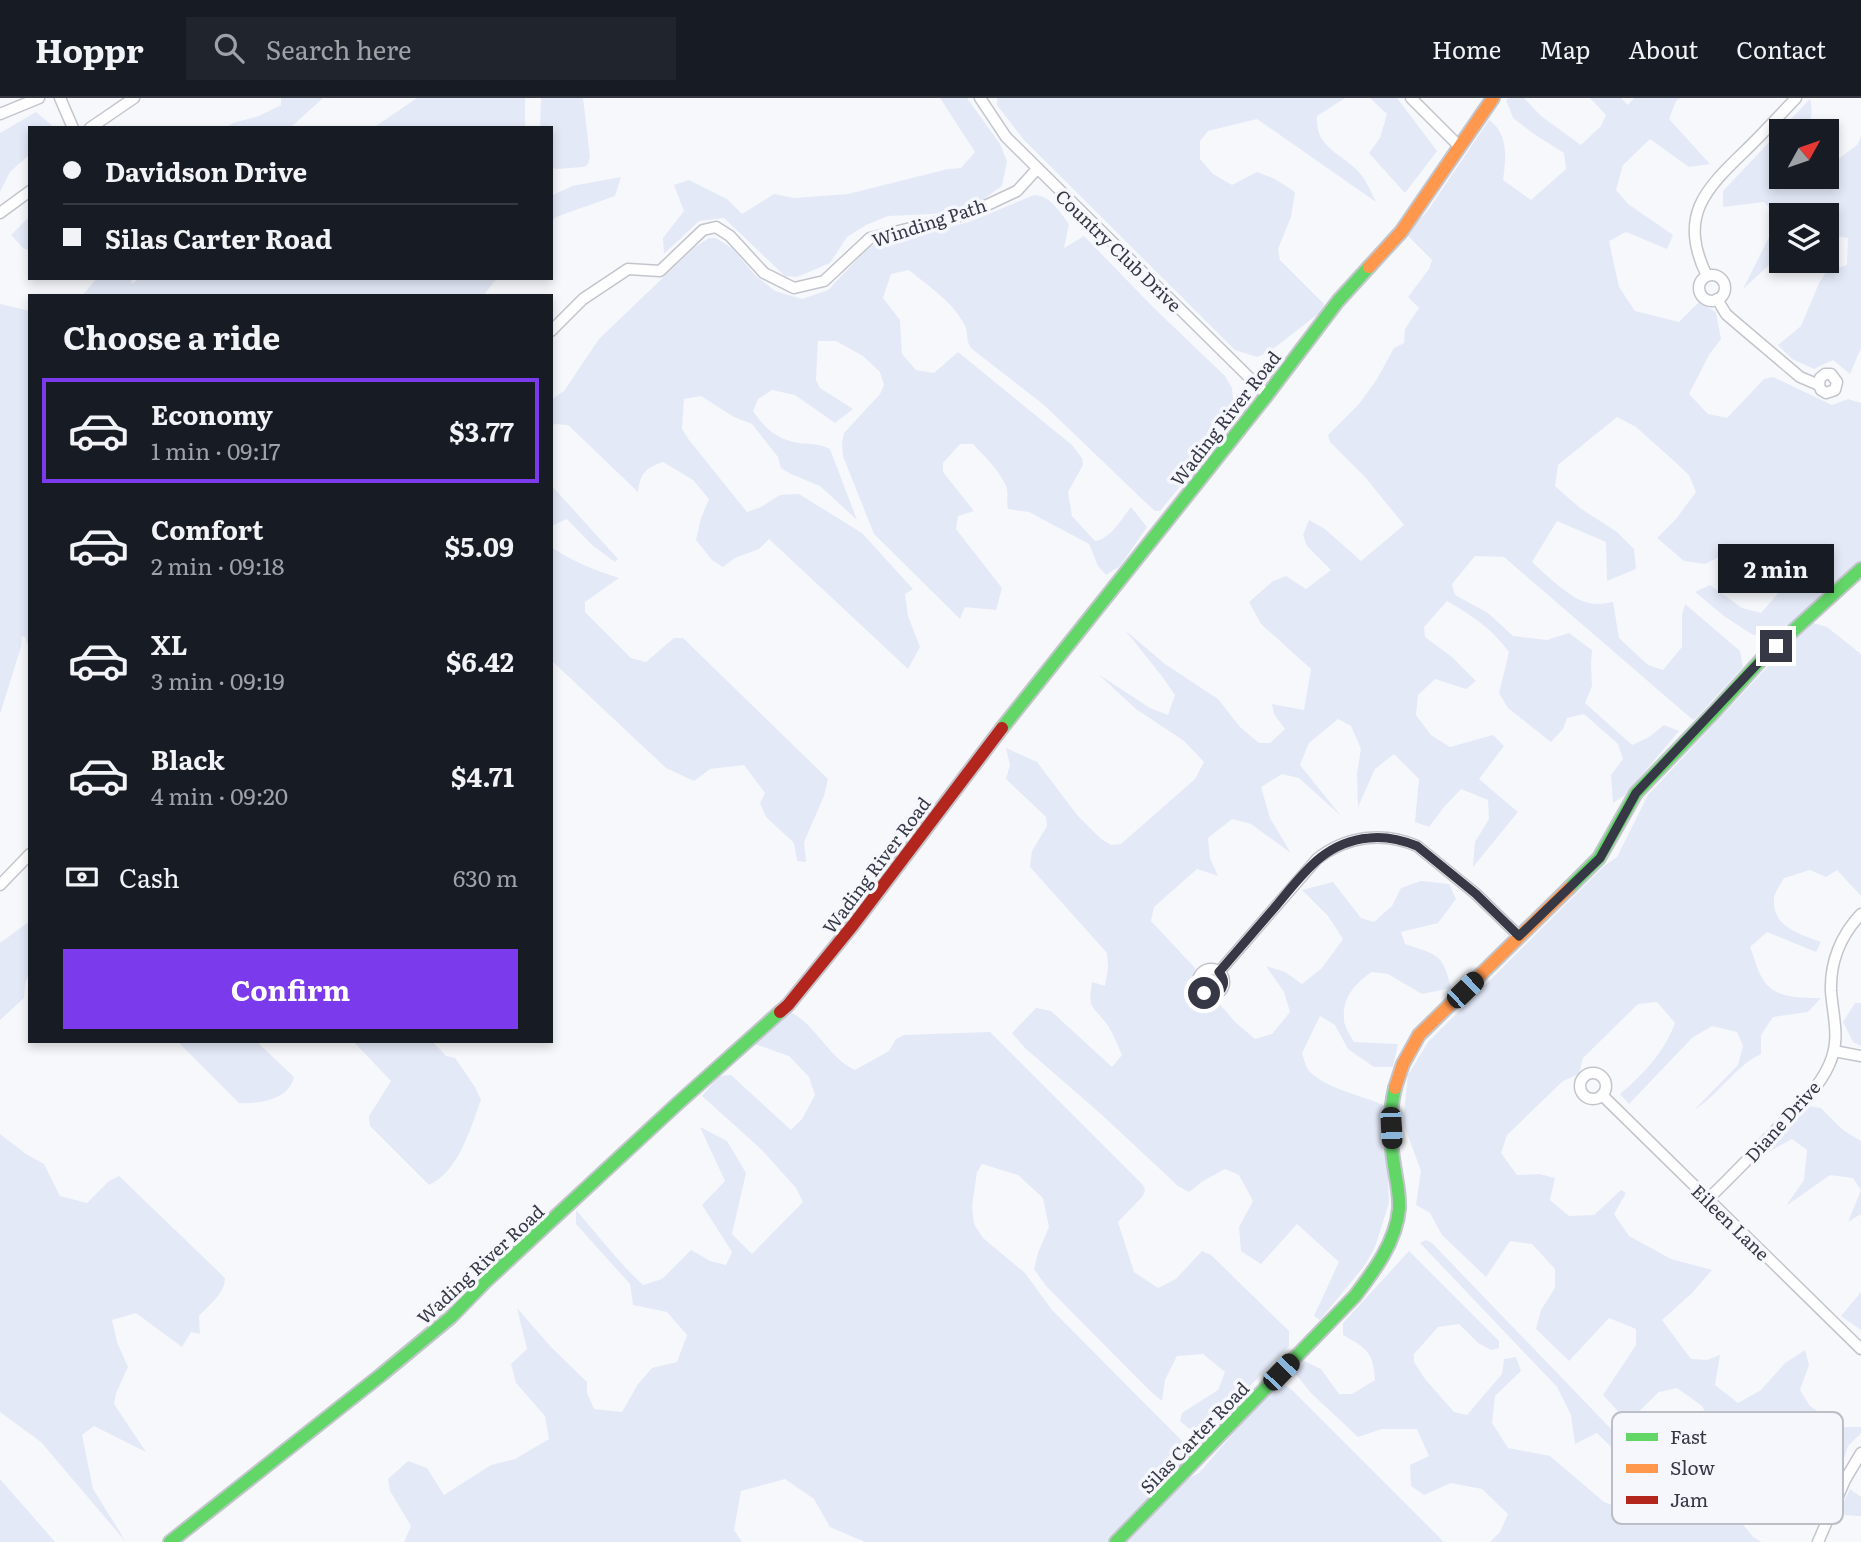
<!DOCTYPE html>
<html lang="en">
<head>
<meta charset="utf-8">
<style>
  body { margin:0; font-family:Literata,serif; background:#20242c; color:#f1f3f6; height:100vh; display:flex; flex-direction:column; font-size:26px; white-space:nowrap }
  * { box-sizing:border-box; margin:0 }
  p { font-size:23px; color:#9ea1a6 }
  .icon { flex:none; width:38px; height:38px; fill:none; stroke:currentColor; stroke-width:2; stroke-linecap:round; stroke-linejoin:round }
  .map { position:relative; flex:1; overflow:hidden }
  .panel { position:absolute; left:28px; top:196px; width:525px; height:749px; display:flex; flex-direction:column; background:#171b24; border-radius:0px; box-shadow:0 4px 10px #0003 }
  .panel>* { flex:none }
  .guide { position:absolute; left:28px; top:28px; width:525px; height:154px; border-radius:0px; box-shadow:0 4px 10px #0003; display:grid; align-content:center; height:154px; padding:0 35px; background:#171b24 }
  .needle { width:46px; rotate:50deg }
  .fabs { position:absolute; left:1769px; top:21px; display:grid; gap:14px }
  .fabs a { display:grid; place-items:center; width:70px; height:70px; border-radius:0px; background:#171b24; box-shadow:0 4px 10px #0003; font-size:35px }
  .end { position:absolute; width:32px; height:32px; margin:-16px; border:9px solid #363945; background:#fff; box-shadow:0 0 0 4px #fff }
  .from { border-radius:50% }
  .bubble { position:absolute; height:49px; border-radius:0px; background:#171b24; box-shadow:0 4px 10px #0003; font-size:23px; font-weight:700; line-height:49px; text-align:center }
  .car { position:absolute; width:21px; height:42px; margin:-21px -10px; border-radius:9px; box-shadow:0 0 5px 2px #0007; background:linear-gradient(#222 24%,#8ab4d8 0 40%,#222 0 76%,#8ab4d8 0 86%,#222 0) }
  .guide b { display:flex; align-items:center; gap:24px; height:66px; font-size:26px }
  .guide b+b { border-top:2px solid #363941 }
  .guide i { width:18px; height:18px; background:#f1f3f6 }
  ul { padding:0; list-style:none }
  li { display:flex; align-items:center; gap:21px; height:105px; margin:0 14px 10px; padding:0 21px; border:4px solid transparent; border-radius:0px }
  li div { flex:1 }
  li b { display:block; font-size:26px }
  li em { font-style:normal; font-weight:700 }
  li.on { border-color:#7c3aed }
  li>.icon { width:63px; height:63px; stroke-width:1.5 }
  h2 { padding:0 35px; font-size:32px; line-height:84px }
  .pay { display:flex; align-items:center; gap:18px; height:77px; padding:0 35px; font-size:26px }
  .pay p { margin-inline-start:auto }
  .button { display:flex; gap:14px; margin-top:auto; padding:14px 35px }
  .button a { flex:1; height:80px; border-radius:0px; background:#7c3aed; color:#fff; font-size:28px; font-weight:700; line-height:80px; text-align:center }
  header { display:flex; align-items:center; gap:42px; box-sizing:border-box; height:98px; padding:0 35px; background:#171b24; border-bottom:2px solid #363941 }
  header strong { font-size:33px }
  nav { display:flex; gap:38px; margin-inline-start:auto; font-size:24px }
  .search { width:490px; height:63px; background:#20242c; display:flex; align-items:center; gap:18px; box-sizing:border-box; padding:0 24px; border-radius:0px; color:#9ea1a6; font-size:26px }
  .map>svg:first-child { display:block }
  .green { fill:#e4e9f8 }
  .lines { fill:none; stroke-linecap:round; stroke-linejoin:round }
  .street-casing { stroke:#c3c5cc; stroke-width:13 }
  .fast-casing { stroke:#c3c5cc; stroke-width:16 }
  .slow-casing { stroke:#c3c5cc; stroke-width:16 }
  .jam-casing { stroke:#c3c5cc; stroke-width:16 }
  .street { stroke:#fefefe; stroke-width:10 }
  .fast { stroke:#63d668; stroke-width:12 }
  .slow { stroke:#ff974d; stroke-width:12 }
  .jam { stroke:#b3261e; stroke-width:12 }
  .route { stroke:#363945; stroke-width:9 }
  .labels { text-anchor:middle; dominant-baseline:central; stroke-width:7; stroke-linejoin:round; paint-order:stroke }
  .street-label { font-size:18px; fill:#363945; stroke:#f5f7fd }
  .key { fill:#f5f7fd; stroke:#bcbec6; stroke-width:2 }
  .key-label { font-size:19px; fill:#363945 }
</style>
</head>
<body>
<header>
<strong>Hoppr</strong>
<div class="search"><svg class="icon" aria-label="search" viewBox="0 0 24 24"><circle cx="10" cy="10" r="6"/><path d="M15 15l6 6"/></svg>Search here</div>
<nav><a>Home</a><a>Map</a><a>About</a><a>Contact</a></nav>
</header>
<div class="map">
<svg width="1861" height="1444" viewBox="0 0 1861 1444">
  <rect width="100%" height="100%" fill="#f7f8fb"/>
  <!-- green -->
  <g class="green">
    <polygon points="281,0 323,0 290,30 225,30 233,25 259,18 281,7"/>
    <polygon points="417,0 525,0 525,30 373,30"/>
    <polygon points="541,0 583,0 590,59 588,66 584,69 556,71 551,68 551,30 540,30"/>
    <polygon points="940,0 967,0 1000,46 1007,63 1002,88 981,103 951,115 888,118 866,127 847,139 830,165 797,179 785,178 724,120 699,123 664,156 663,140 684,113 674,87 689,82 727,101 742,116 774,96 794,100 848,96 948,71 961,70 975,54"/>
    <path d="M997,0H1345L1317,18C1315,50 1340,54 1359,74C1366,82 1371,94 1376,104L1257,21L1208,33L1200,43V61L1213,76L1232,87L1257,74L1275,81L1295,94L1291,119L1278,151L1280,162L1324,206L1322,213L1269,254L1257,259L1235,252L1024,42L997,7Z"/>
    <polygon points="1370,0 1397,0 1437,53 1405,95 1369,55 1380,40 1387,16"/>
    <path d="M1509,0H1524L1541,18L1581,47L1601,28L1606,17L1590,0H1621L1628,7L1634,0H1681L1676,3L1669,21L1710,66L1689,69L1650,41L1623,67L1616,92L1628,106L1673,137L1667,151L1626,134L1609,143L1619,189L1635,213L1679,224L1699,204L1716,214L1721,241L1709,257L1689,296L1708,316L1727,320L1764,281L1773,279L1832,307L1848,301L1861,305V466L1840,490L1775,535L1753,537L1724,518L1695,494L1710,487L1742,510L1761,515L1780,493L1769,464L1745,446L1705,466L1684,463L1657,440L1676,421L1696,394L1689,377L1674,363L1636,329L1617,319L1558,367L1555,388L1580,410L1617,434L1634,451L1636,471L1607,483L1606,444L1557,423L1532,464C1544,475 1569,499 1585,504C1595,507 1603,506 1613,504L1619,540L1648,567L1663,572L1682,549V517L1685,506L1740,553L1743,569L1697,619L1693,622L1504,459L1475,458L1452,486L1455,497L1488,515L1513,538L1547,542L1569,535L1592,552L1591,567L1592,588L1585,605L1632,647L1649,639L1664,627L1679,633L1625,697L1613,705L1611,677L1623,661L1618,646L1584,616L1567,620L1563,631L1551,644L1508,610L1499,595L1509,554C1491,530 1473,518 1447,503L1424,529L1425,539L1452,559L1476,583L1466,591L1435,581L1418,597L1416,617L1431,637L1450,649L1493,637L1504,648L1479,681L1518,714L1473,769L1475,744L1489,721L1488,702L1461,691L1444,709L1429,729L1415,724L1419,681L1394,656L1375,671L1358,709L1357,675L1361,651L1351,628L1338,621L1309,645L1300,667L1341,718L1299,680L1282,676L1261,689L1270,720L1291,755L1251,726L1232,721L1208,740L1210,760L1218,778L1197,771L1154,809L1151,823L1195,870L1192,900L1219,905L1235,924L1255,941L1272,936L1290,914L1284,894L1266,868L1285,874L1302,886L1322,870L1343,841L1328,818L1302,792L1333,784L1361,820L1374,824L1392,808L1401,790L1421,783L1449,786L1456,801L1438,825L1401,834L1405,846C1437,857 1443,855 1451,890L1422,896L1388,876L1372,874C1354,886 1342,900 1344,923C1345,930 1351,938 1354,944L1398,946L1393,969H1374L1348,951L1335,927L1320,918L1302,955C1304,961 1306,971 1311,975C1330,992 1362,997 1385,1008L1389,1105L1375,1149L1365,1167L1320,1222L1314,1218L1339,1164L1297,1126L1261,1166L1241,1153L1239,1129L1253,1103L1239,1077L1225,1071L1203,1083L1189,1094L1178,1088L1102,1017L1025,950L1012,935L1036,910L1051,913L1112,969L1122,957C1117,947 1113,934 1106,925C1091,906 1088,911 1092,884L1105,888L1108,870L1107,855L1030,769L1032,753L1047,728L1046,719L1006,681L1010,667L1006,650L1037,664L1078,718L1100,740L1111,747L1121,746L1195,681L1204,664L1184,643L1136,611L1098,576L1150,610L1168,617L1175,597L1161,577L1125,532L1165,566L1218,601L1240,629L1259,645H1270L1285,631L1274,616L1272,606L1304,612L1311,571L1261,526L1249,504L1273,483L1286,478L1306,491L1331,472L1307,448L1303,437L1309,422L1325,431L1361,463L1404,427L1365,379L1330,344L1328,337L1359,306L1377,281L1394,250L1404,245L1405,231L1419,210L1408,199L1429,171L1432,162L1408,138L1407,133L1426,115L1489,22C1509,36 1506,61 1503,82L1531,102L1566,71L1564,55L1534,36L1513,20L1506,2Z"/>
    <path d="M1810,1C1813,11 1812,25 1805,33H1782L1781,55L1773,76L1790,86L1809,79H1827V70L1858,46L1861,38V250L1850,276L1833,262L1814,271L1792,261L1778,247L1801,228L1819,185L1827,173L1847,167L1848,140L1827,137V117H1782L1781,156L1743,191L1778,121L1764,104L1723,109V93Z"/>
    <polygon points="36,14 55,30 30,30 30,56 10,74 0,94 0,35"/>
    <polygon points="621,79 615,98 556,119 551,124 551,98 572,88"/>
    <path d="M1034,97C1051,98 1059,113 1069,126L1064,150L1084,138L1154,210L1225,278L1232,290L1235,321L1160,413H1155L1143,402L1044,307L972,251C965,244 969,234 964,226C952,203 928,188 909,172L891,176L883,200L900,222L902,256L916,272L934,275L958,254L1072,347L1082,360L1083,367L1068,394L1072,418L1095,443C1111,441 1122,420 1131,409L1147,429L1120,468L1106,477L1098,468L1089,446L1029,414L1008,411C1006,404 1009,395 1006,388C999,372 985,359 973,346H960L943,365V374L974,413L958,418L956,431L1002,490L996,512L965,509L960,521L874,436L843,358L842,345L844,335L880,296L884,287L880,274L863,258L836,243H818L816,282L820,290L853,311L835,325L795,297L772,292L758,301L753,313C761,325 772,337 787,342C802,348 814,343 830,351L857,422L820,388L791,376L781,370L778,359L752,326L734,319L701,298L684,301L682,331L689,342L747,414L761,409L780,397L799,396L862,435L913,491L905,496L908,518L920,549L908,571L769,441L759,451L735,460L723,469L712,462L696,442L701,420L709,401L693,382L663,364C646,370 640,375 638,394L568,327L554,326L551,330V302L564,293L599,241L695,149L709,140H716L732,150L755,177L775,193L802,201L828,192L869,149L880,143L895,142L969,124Z"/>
    <polygon points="30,118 30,153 23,150 11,137"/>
    <polygon points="97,180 132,180 131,186 141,180 497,180 483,198 82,198"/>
    <polygon points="0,206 30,213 30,552 25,539 22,538 21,549 0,616"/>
    <polygon points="551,387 618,461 615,464 593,448 567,421 551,428"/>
    <path d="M551,449C573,464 595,472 619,480L585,504V514L631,560L646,564L674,540H683L828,681L824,698L804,744L806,764L797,763L794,745L766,719L760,705L765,695L744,667L710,671L694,683L666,670L551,562Z"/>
    <path d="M1813,525L1827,529L1861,556V798L1837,772L1826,779L1810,772L1784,780C1781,786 1774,795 1774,801C1772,829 1800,836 1821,844L1816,854L1767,834L1750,849C1754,858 1756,868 1760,876C1771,901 1798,900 1821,900L1808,914L1773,919L1761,937V956C1735,968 1719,997 1694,1012L1738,967L1743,948L1737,934L1712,928L1692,940L1629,1006L1620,996C1643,977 1665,953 1675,925L1657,904L1638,906L1583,960L1579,976L1563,983L1507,1037L1501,1055L1517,1077L1539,1076L1555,1080L1550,1102L1569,1118L1594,1117L1621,1092L1626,1095L1614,1116L1629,1138L1671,1161L1712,1172L1692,1195L1662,1222L1691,1261L1707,1262L1720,1257L1715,1287L1738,1305L1761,1292L1785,1265L1805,1252L1809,1267L1800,1292L1810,1308L1841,1329H1861V1335L1848,1348L1835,1387L1825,1397L1830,1343L1809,1330L1788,1325L1764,1323L1756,1337L1747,1366L1760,1384L1738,1420L1753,1439L1762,1444H1490L1500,1434L1508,1416L1482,1391L1451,1385L1424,1397L1411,1388L1410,1367L1429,1358L1417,1331H1382L1358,1339L1311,1295L1295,1275L1304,1263L1321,1271L1339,1296H1352L1375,1282C1373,1253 1367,1251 1343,1237V1225L1409,1153L1499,1243V1250L1491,1252L1478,1245L1459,1226L1438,1229L1414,1256V1264L1425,1281L1454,1314L1467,1317L1502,1276L1504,1261L1516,1259L1521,1273L1495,1298L1492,1325L1508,1350L1550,1358L1604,1404L1626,1412L1616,1385L1618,1356L1597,1335L1575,1346L1571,1317L1557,1289L1420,1145L1426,1142L1432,1145L1665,1387L1676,1385V1361L1693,1366L1708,1355L1718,1338L1702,1308L1677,1290L1659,1294L1628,1324L1603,1297L1636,1247V1231L1609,1220L1569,1263L1536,1231L1541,1212L1555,1190V1171L1532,1146L1510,1143L1486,1179L1442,1137L1430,1115L1416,1107L1421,1073L1403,1024L1408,977L1428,944L1604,768L1617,759L1648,697L1798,536Z"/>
    <polygon points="30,823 30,873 25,886 24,900 0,922 0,845"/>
    <polygon points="1855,905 1861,905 1861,948 1853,944 1843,924"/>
    <path d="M788,913C816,925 827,959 855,972L889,953L896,941L904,937L990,934L1143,1087L1145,1092L1143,1098L1118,1124L1134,1174L1158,1190L1176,1181L1202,1153L1211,1157L1289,1233V1248L1204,1335L1197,1337L1180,1323L1182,1315L1218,1292L1225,1274L1203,1256L1177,1258L1165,1282L1162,1303L1149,1292L1046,1188L1034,1171L1038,1155L1049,1129L1043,1100L1018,1077L982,1066L977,1074L972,1108L974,1126L983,1140L1025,1175L1052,1212L1184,1345L1190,1355L1178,1372L1108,1444H865L830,1429L814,1401L785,1381L741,1393L734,1432L742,1444H404L411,1428L390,1393L388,1381L408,1363L427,1370L444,1397L491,1367L515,1361L549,1341L545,1318L516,1285L511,1266L527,1251L517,1210L551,1249L587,1284V1295L594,1311L622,1314L638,1286L652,1270L677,1264L687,1237L667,1214L633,1207L630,1186L576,1126V1112C598,1137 618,1164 643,1187L662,1181L691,1152L710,1163L726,1167L732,1154L702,1107L725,1083L700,1029L727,1043L746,1075L732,1136L752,1156L803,1104L796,1090L762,1052L702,998L719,978L731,977L791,1032L802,1021L815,997L809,979L789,958L755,946Z"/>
    <path d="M177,943H256L294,979C289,1002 259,1006 239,1005Z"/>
    <path d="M353,943H432L446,958L455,960L475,989L481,1002C470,1031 459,1073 429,1087L370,1028L369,1018L391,983Z"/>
    <polygon points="1808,1008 1821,1010 1843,1032 1861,1043 1861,1116 1848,1124 1861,1092 1853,1080 1830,1077 1786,1108 1804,1082 1807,1052 1792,1041 1767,1055"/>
    <path d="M0,1036L26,1056L44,1066L60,1098L87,1105L109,1083L119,1078L225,1180C225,1195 209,1207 199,1218L200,1236L191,1234L182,1249L136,1215L112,1222L117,1244L128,1269L116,1295L114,1306L146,1354L94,1328L82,1337L93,1391L126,1444L41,1344L0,1314Z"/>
    <polygon points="1861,1194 1861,1232 1841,1218"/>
    <polygon points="1282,1284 1294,1294 1444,1444 1127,1444 1185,1382 1199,1375 1275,1287"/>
    <polygon points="0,1381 55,1444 0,1444"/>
    <polygon points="1850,1391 1861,1399 1861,1418 1845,1417 1842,1407"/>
  </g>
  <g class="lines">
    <defs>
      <g id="street">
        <polyline points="60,0 73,30"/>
        <polyline points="980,0 1006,39 1267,297"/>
        <polyline points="1411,0 1459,48"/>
        <polyline points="0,16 39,0"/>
        <polyline points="90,30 134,0"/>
        <polyline points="0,115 30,93"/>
        <circle cx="1712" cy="190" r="13"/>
        <path d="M1707,178C1676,115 1708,89 1751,47C1766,32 1781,16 1796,0"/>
        <polyline points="1717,201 1726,216 1734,223 1800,279 1819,287 1821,292 1826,295 1835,292 1837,284 1831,276 1825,276 1820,280 1819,287"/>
        <polyline points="551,233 583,201 628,171 660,173 703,132 716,129 730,138 764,175 794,190 824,183 870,140 968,116 1017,93 1037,71"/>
        <polyline points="0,787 30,756"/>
        <circle cx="1211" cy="884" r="13"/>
        <path d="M1219,874L1317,761C1346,738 1383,733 1417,748L1476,796L1519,838"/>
        <polyline points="1834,953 1861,958"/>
        <circle cx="1593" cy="988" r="13"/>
        <polyline points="1602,997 1861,1251"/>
        <path d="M1708,1101C1731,1079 1753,1056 1775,1033C1794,1013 1818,992 1829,967C1841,941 1833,920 1831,893C1830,864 1841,837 1861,816"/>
        <polyline points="1818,1444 1845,1382 1861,1355"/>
      </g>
      <g id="fast">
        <polyline points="1002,630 1267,297 1338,203 1369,169"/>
        <polyline points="1569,790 1599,760 1636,695 1714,614 1761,562 1861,471"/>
        <polyline points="170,1444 381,1277 451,1219 485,1184 676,1007 780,914"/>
        <path d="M1116,1444L1355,1198C1374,1173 1396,1144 1399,1111C1400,1096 1396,1081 1394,1067C1390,1042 1389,1015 1395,990"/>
      </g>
      <g id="slow">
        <polyline points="1369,169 1401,134 1493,0"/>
        <polyline points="1395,990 1403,966 1419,937 1569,790"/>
      </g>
      <polyline id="jam" points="780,914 788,907 853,827 1002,630"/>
    </defs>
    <!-- street casing -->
    <use href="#street" class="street-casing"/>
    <!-- fast casing -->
    <use href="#fast" class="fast-casing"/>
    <!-- slow casing -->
    <use href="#slow" class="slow-casing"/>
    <!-- jam casing -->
    <use href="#jam" class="jam-casing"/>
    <!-- street -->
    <use href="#street" class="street"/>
    <!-- fast -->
    <use href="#fast" class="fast"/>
    <!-- slow -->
    <use href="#slow" class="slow"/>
    <!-- jam -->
    <use href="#jam" class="jam"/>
  </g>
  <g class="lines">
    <!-- route -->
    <path class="route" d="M1204,895L1213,897C1224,893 1227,883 1219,874C1238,852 1257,830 1276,808C1303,776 1324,744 1369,740C1386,738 1402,742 1417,748L1476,796L1519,838L1600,760L1636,695L1761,562L1776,548"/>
  </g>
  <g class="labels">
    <!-- street labels -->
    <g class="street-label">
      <text transform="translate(929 124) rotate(-18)">Winding Path</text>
      <text transform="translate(1119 152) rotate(44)">Country Club Drive</text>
      <text transform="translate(1225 320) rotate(-52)">Wading River Road</text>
      <text transform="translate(876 767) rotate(-53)">Wading River Road</text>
      <text transform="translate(1782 1023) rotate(-48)">Diane Drive</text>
      <text transform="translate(1731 1124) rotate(44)">Eileen Lane</text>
      <text transform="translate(480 1166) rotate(-43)">Wading River Road</text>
      <text transform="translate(1194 1339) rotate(-46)">Silas Carter Road</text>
    </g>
  </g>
  <!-- legend -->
  <rect x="1612" y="1314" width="231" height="112" rx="10" class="key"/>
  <rect x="1626" y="1335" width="32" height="8" fill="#63d668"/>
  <rect x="1626" y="1366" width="32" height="9" fill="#ff974d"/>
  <rect x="1626" y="1398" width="32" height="8" fill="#b3261e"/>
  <g class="key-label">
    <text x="1670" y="1346">Fast</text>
    <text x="1670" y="1377">Slow</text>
    <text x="1670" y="1409">Jam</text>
  </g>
</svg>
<div class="fabs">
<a><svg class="needle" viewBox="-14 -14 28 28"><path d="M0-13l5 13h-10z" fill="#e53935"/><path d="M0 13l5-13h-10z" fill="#9ea1a6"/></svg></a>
<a><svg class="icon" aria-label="layers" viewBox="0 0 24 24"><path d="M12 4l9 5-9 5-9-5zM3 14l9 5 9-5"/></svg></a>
</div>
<i class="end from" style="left:1204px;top:895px"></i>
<i class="end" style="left:1776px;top:548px"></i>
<div class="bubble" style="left:1718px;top:446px;width:116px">2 min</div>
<i class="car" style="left:1465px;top:892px;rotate:46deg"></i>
<i class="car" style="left:1391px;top:1030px;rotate:177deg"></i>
<i class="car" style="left:1281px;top:1274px;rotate:44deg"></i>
<div class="guide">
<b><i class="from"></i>Davidson Drive</b>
<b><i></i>Silas Carter Road</b>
</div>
<section class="panel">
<h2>Choose a ride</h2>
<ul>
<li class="on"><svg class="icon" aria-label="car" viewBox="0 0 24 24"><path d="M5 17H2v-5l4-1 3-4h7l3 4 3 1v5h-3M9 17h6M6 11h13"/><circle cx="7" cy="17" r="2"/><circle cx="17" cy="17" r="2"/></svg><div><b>Economy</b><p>1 min · 09:17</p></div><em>$3.77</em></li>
<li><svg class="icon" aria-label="car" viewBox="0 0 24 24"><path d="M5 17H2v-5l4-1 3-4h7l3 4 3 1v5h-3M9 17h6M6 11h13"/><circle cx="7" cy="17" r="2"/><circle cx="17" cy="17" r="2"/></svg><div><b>Comfort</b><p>2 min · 09:18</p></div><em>$5.09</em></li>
<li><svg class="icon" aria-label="car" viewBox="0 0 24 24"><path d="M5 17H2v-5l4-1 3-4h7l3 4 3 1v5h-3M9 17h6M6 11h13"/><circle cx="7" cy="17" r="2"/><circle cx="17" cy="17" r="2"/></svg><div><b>XL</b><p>3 min · 09:19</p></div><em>$6.42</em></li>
<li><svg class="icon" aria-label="car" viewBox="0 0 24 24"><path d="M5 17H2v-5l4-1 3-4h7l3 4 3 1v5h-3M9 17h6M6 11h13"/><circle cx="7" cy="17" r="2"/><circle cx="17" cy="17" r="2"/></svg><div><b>Black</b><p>4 min · 09:20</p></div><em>$4.71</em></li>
</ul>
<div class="pay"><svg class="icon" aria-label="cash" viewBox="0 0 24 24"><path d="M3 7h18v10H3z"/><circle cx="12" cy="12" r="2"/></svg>Cash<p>630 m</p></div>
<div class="button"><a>Confirm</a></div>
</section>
</div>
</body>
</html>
